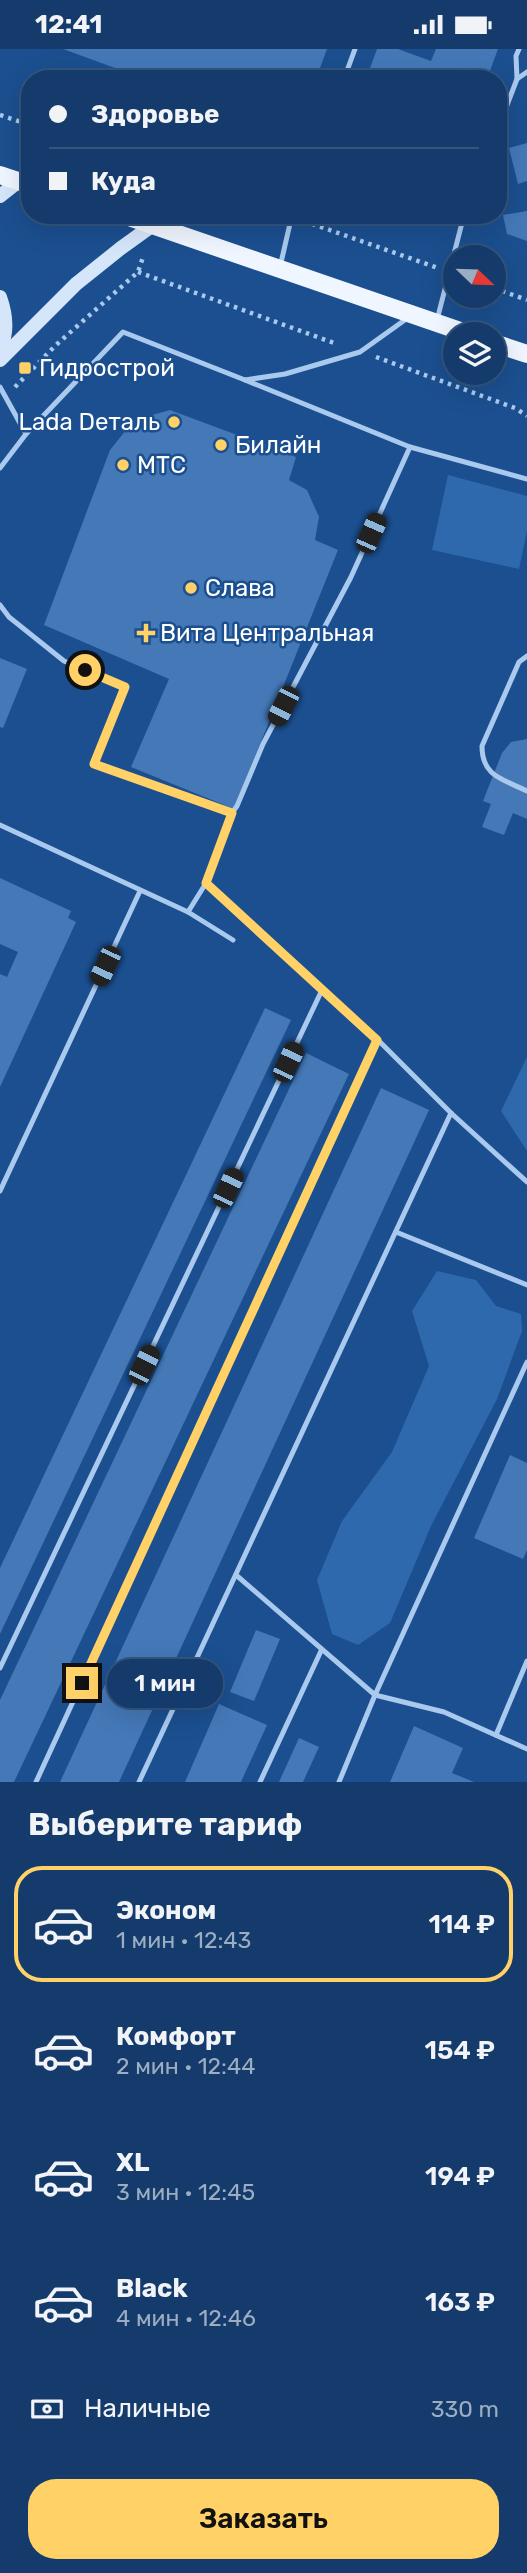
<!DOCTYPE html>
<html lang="ru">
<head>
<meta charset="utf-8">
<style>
  body { margin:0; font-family:Rubik,sans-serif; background:#1d4271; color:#f1f3f6; height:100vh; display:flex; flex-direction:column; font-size:26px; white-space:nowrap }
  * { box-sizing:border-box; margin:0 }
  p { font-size:23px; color:#9dadc1 }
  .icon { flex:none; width:38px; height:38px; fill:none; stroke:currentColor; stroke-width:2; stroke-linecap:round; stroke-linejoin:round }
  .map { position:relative; height:1733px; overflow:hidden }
  .details { display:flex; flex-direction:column; background:#143b6b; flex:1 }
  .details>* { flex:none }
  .hud { position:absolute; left:21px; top:21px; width:486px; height:154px; border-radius:28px; box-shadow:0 7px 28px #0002,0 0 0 2px #33557e; display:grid; align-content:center; height:154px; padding:0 28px; background:#143b6b }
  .needle { width:46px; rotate:113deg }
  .buttons { position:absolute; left:443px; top:196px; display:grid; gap:14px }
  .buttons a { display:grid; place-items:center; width:63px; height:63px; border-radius:50%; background:#143b6b; box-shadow:0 7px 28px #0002,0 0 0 2px #33557e; font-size:35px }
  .end { position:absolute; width:32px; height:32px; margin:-16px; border:9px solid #ffd166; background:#111; box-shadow:0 0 0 4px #111 }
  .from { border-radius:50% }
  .bubble { position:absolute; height:49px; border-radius:24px; background:#143b6b; box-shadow:0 7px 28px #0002,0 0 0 2px #33557e; font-size:23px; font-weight:600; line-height:49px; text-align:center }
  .car { position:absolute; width:21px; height:42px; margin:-21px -10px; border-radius:9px; box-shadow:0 0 5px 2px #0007; background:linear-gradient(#222 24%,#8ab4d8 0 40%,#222 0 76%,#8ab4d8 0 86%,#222 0) }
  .hud b { display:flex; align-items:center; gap:24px; height:66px; font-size:26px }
  .hud b+b { border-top:2px solid #33557e }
  .hud i { width:18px; height:18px; background:#f1f3f6 }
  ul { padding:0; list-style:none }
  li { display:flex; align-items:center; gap:21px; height:116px; margin:0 14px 10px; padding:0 14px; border:4px solid transparent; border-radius:28px }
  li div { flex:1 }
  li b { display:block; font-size:26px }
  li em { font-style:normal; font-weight:600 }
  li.selected { border-color:#ffd166 }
  li>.icon { width:63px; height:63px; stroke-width:1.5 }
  h2 { padding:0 28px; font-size:32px; line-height:84px }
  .pay { display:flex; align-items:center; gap:18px; height:77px; padding:0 28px; font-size:26px }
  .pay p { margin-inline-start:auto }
  .primary-button { display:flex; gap:14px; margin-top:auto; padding:14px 28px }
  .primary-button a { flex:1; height:80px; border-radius:28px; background:#ffd166; color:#111; font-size:28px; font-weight:600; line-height:80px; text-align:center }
  .status { display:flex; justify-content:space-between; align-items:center; height:49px; padding:0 35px; background:#143b6b; direction:ltr }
  .status svg { height:19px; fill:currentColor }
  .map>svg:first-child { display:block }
  .green { fill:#2e69ad }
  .building { fill:#4478b7 }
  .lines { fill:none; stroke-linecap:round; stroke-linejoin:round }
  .path { stroke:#a9c9ee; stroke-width:4.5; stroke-dasharray:3.5 5; stroke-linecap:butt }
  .lane { stroke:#a9c9ee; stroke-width:5 }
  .secondary { stroke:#d6e6fa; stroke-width:14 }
  .primary { stroke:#f0f6ff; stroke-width:18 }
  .route { stroke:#ffd166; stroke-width:9 }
  .poi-dot { fill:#ffd166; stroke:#1b4f8f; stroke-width:2.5 }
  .labels { text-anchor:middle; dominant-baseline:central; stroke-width:5; stroke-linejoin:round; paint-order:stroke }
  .poi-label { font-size:24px; fill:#fff; stroke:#1b4f8f; text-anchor:start }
</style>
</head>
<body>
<div class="status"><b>12:41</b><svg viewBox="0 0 49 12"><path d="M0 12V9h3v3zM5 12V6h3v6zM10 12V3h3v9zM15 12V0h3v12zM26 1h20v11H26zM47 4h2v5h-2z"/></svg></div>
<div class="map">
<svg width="527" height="1733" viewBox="0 0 527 1733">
  <rect width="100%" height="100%" fill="#1b4f8f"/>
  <!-- green -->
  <g class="green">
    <polygon points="448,426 527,447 527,482 519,520 432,501"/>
    <polygon points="527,1008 527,1102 501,1062"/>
    <polygon points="437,1222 476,1231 496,1257 521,1265 522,1282 497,1350 431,1477 390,1574 358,1596 332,1585 317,1531 342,1472 392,1403 429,1317 412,1262"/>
  </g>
  <!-- building -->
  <g class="building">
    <polygon points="63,0 327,0 316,30 145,30"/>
    <polygon points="377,0 398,0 431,12 436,0 498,0 487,30 366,30"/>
    <polygon points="527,94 527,132 518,135 509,99"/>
    <polygon points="527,162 527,192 507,185 503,166"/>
    <polygon points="170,361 296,408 289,431 307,441 319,468 315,491 338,501 234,760 131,718 169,630 44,576 110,401 134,371"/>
    <polygon points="0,609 27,620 3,679 0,678"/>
    <polygon points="527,690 527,770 513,764 504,786 482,778 491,755 483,752 502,704 511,693"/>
    <polygon points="0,829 71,862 68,869 76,873 0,1038 0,925 7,928 18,903 0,895"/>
    <polygon points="265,959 291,971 0,1585 0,1519"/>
    <polygon points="306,1004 349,1025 14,1733 0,1733 0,1651"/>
    <polygon points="381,1039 429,1061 119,1733 60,1733"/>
    <polygon points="510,1406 527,1414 527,1501 523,1510 474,1489"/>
    <polygon points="256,1581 280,1590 254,1652 230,1643"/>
    <polygon points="219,1655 267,1676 241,1733 185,1733"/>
    <polygon points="414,1677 463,1699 452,1724 474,1733 390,1733"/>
    <polygon points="299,1689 319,1698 303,1733 279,1733"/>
  </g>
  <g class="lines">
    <!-- path -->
    <g class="path">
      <polyline points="0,66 30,76"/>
      <polyline points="304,172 438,219"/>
      <polyline points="138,223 334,294"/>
      <polyline points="494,239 527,251"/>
      <polyline points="376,308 515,359 527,367"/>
      <polyline points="15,338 56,296 138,223 143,208"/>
    </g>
    <!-- lane -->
    <g class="lane">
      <polyline points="344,30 355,0"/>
      <polyline points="517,30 527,23"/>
      <polyline points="499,77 517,30 516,7 519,0"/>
      <polyline points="280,218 292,166"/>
      <polyline points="437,271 464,166"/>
      <polyline points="0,338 26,385"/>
      <polyline points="410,398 527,430"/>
      <polyline points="0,419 26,385 123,283 245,331 285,325 360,303 409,268"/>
      <polyline points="0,556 9,568 64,612 125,638 94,715 232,764"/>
      <path d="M527,607L519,613L482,697C482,728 503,730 527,742"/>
      <polyline points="0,776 188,863 206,834 378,991 451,1064 527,1133"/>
      <polyline points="206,834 232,764 237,757 263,695 351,528 410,398 245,331"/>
      <polyline points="188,863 233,891"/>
      <polyline points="0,1142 140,842"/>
      <polyline points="396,1183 527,1236"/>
      <polyline points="236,1526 375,1646 444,1663 527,1700"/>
      <polyline points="0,1619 322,941"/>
      <polyline points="496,1686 527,1612"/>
      <polyline points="36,1733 378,991"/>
      <polyline points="139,1733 451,1064"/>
      <polyline points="260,1733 321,1602"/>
      <polyline points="339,1733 375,1646 527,1313"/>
    </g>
    <!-- secondary -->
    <g class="secondary">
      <polyline points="0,147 19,132"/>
      <path d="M0,248C6,265 8,284 0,300"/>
      <polyline points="0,311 76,235 121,199 153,176"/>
    </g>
    <!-- primary -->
    <g class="primary">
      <polyline points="0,126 30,136"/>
      <polyline points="123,166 469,285"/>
      <polyline points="494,294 527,305"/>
    </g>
  </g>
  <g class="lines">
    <!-- route -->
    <polyline class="route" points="82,1634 377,991 206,834 232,764 94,715 125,638 85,621"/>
  </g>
  <!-- markers -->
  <g class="poi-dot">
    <rect x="18" y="312" width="14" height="14" rx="3.5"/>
    <circle cx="174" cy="373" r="7"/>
    <circle cx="221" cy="396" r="7"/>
    <circle cx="123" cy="416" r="7"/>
    <circle cx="191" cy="539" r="7"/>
    <path d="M142.5 573.5h7v7h7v7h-7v7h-7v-7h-7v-7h7z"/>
  </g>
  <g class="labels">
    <!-- poi labels -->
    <g class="poi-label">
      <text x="39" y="319">Гидрострой</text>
      <text x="160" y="373" text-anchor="end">Lada Dеталь</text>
      <text x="235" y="396">Билайн</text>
      <text x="137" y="416">МТС</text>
      <text x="205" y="539">Слава</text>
      <text x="160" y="584">Вита Центральная</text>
    </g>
  </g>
</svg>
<div class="buttons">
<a><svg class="needle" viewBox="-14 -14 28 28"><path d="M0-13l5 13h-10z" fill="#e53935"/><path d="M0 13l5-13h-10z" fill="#9dadc1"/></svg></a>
<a><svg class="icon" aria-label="layers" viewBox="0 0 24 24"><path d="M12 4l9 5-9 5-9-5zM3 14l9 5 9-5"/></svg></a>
</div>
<i class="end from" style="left:85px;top:621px"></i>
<i class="end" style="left:82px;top:1634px"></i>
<div class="bubble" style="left:107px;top:1610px;width:116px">1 мин</div>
<i class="car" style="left:371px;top:484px;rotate:24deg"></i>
<i class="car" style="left:283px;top:657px;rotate:207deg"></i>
<i class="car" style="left:105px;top:917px;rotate:205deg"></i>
<i class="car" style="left:288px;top:1013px;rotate:25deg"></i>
<i class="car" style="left:228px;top:1139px;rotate:25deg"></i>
<i class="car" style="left:144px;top:1316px;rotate:26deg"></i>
<div class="hud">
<b><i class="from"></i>Здоровье</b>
<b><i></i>Куда</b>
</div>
</div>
<section class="details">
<h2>Выберите тариф</h2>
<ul>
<li class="selected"><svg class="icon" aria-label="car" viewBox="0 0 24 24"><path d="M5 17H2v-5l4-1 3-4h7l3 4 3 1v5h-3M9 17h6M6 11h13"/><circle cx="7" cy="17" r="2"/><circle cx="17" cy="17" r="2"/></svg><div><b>Эконом</b><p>1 мин · 12:43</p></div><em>114 ₽</em></li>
<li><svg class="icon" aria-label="car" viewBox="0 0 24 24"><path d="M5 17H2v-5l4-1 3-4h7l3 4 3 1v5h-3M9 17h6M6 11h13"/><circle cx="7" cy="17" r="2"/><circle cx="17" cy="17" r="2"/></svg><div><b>Комфорт</b><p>2 мин · 12:44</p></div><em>154 ₽</em></li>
<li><svg class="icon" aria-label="car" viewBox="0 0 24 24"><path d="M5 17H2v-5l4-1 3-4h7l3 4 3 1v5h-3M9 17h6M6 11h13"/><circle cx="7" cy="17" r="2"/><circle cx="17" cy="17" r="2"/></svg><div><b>XL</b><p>3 мин · 12:45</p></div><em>194 ₽</em></li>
<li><svg class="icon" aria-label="car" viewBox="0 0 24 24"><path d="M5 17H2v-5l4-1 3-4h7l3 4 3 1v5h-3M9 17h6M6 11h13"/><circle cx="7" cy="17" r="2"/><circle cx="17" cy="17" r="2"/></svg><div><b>Black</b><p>4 мин · 12:46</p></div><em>163 ₽</em></li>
</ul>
<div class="pay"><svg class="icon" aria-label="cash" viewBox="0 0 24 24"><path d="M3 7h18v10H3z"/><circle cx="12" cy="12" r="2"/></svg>Наличные<p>330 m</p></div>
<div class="primary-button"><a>Заказать</a></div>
</section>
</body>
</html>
